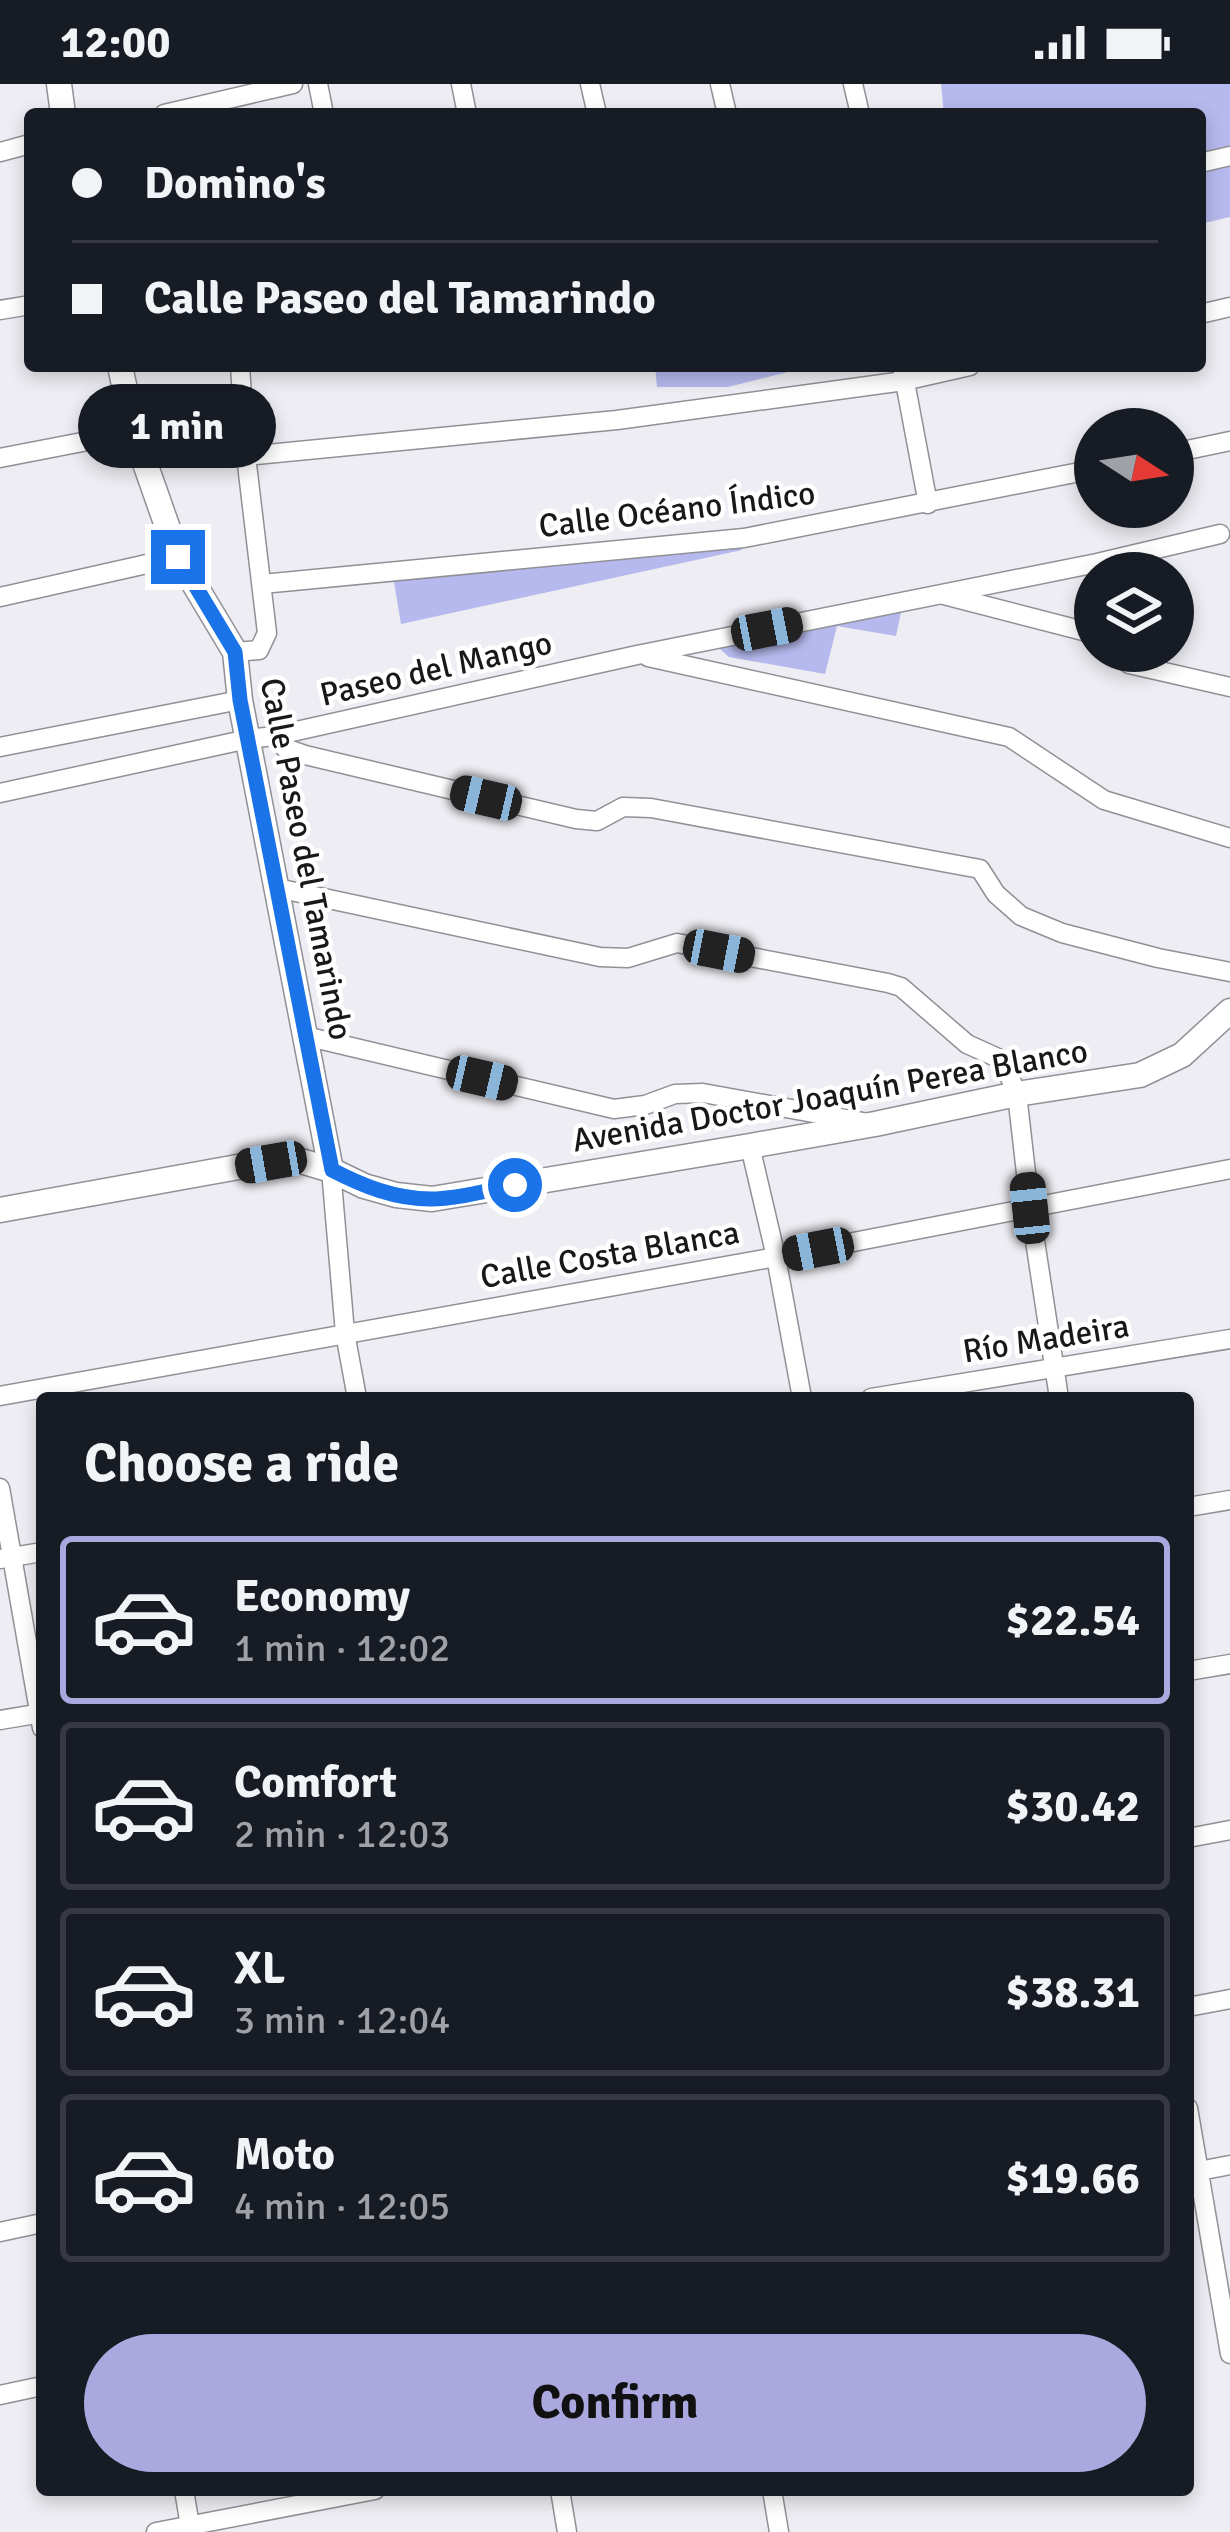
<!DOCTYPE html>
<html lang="en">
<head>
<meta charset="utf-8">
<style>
  body { margin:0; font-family:Signika,sans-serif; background:#20242c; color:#f1f3f6; height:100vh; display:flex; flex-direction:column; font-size:45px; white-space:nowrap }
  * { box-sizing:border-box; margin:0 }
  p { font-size:39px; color:#9ea1a6 }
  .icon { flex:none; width:66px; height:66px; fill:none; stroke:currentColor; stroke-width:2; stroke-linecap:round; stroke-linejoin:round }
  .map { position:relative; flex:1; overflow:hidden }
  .sheet { position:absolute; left:36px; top:1308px; width:1158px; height:1104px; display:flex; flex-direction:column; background:#171b24; border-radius:12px; box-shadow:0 6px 18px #0003 }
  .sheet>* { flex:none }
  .guide { position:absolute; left:24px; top:24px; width:1182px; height:264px; border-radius:12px; box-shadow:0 6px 18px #0003; display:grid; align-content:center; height:264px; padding:0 48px; background:#171b24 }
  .needle { width:78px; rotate:102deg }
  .buttons { position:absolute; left:1074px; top:324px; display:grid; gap:24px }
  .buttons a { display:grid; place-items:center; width:120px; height:120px; border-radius:50%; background:#171b24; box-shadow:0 6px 18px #0003; font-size:60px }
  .end { position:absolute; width:54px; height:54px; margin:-27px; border:15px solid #1a73e8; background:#fff; box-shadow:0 0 0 6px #fff }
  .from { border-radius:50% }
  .bubble { position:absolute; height:84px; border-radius:42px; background:#171b24; box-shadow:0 6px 18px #0003; font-size:39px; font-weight:800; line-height:84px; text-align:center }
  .car { position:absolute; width:36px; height:72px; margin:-36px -18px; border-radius:15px; box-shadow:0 0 9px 3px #0007; background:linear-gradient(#222 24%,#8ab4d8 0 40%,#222 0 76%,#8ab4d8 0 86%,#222 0) }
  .guide b { display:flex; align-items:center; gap:42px; height:114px; font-size:45px }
  .guide b+b { border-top:3px solid #363941 }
  .guide i { width:30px; height:30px; background:#f1f3f6 }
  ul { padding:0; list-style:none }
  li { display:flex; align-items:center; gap:36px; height:168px; margin:0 24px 18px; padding:0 24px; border:6px solid #363941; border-radius:12px }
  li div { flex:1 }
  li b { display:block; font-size:45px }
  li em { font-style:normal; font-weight:800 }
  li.on { border-color:#aba8e0 }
  li>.icon { width:108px; height:108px; stroke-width:1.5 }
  h2 { padding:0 48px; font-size:54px; line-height:144px }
  .button { display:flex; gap:24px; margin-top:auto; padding:24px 48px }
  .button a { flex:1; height:138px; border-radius:72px; background:#aba8e0; color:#111; font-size:48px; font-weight:800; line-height:138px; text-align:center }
  .status { display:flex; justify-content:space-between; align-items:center; height:84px; padding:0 60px; background:#171b24; direction:ltr }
  .status svg { height:33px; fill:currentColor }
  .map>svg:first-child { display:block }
  .green { fill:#b5b9ed }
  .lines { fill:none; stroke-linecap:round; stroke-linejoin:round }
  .street-casing { stroke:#909096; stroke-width:21 }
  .secondary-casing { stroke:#909096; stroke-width:27 }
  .street { stroke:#fff; stroke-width:18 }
  .secondary { stroke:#fff; stroke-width:24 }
  .route { stroke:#1a73e8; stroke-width:15 }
  .labels { text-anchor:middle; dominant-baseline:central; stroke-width:9; stroke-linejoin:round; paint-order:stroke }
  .street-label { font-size:33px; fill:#18181a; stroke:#fff }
</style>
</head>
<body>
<div class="status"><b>12:00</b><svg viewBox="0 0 49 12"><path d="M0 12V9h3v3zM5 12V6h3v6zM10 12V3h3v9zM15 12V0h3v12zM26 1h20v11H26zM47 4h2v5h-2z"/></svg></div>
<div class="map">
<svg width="1230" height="2448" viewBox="0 0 1230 2448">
  <rect width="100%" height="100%" fill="#ededf3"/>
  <!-- green -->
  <g class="green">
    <polygon points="941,0 1230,0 1230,133 1200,140 1200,30 944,30"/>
    <polygon points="655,282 812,282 728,303 657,303"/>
    <polygon points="737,447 742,466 401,540 391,480"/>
    <polygon points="905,510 896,552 837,542 825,590 729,573 720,565 742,544"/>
  </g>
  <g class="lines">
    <defs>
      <g id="street">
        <polyline points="318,0 324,30"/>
        <polyline points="461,0 467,30"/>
        <polyline points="590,0 597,30"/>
        <polyline points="720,0 727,30"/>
        <polyline points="853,0 860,30"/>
        <polyline points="164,30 293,0"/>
        <polyline points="0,68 30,60"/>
        <polyline points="1200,79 1230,72"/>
        <polyline points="0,226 30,221"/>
        <polyline points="1200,230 1230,223"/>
        <polyline points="902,282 928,420"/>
        <polyline points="1173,369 1230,357"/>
        <polyline points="246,372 617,336 904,297 970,282"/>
        <polyline points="0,374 134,348"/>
        <polyline points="262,500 744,454 1095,385"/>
        <polyline points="944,511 1095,550"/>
        <polyline points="0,513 178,473"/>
        <polyline points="1116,567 1129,580 1230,603"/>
        <polyline points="235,568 259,566 267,549 246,372 240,282"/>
        <polyline points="648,573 1009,653 1104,716 1230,754"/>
        <polyline points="274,652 285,664 305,671 576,735 597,737 623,723 651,724 980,785 996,810 1021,832 1062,849 1158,874 1230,888"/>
        <polyline points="0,663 240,616"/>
        <polyline points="0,709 248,655 274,652 637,571 1097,479 1220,450"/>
        <polyline points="277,804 600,873 628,874 677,859 888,899 901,903 967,960 998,974 1004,980 1017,1010 1030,1124 1059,1314"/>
        <polyline points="305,952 614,1025 645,1021 675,1010 703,1009 863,1038"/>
        <polyline points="750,1062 776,1173 802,1314"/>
        <polyline points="331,1086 345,1249 357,1314"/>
        <polyline points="0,1312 776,1173 1230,1085"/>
        <polyline points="871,1314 1230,1255"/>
        <polyline points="0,1404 42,1644"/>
        <polyline points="1188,1423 1230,1416"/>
        <polyline points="0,1475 42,1468"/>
        <polyline points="1188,1587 1230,1580"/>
        <polyline points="0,1636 42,1629"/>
        <polyline points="1188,1754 1230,1746"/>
        <polyline points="1188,1923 1230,1915"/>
        <polyline points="1188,2024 1230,2270"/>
        <polyline points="1188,2089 1230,2081"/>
        <polyline points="0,2148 42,2139"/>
        <polyline points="0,2311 42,2302"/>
        <polyline points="184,2406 191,2448"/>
        <polyline points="560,2406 567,2448"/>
        <polyline points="772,2406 779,2448"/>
        <polyline points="156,2448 375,2406"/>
      </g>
      <g id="secondary">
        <polyline points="59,0 63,30"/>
        <polyline points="120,282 134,348 178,473 235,568 240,616 331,1086"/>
        <polyline points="0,1126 271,1077 301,1077 331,1086 364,1102 396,1111 432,1115 750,1062 875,1040 1017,1010 1140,991 1182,971 1230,927"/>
      </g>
    </defs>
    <!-- street casing -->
    <use href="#street" class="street-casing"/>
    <!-- secondary casing -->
    <use href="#secondary" class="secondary-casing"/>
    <!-- street -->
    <use href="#street" class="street"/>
    <!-- secondary -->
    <use href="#secondary" class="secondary"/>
  </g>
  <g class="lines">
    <!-- route -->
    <path class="route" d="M178,473L235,568L240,616L332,1086C363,1102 395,1115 431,1115C458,1115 488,1106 515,1101"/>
  </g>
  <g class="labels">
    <!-- street labels -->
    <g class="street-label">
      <text transform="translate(677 426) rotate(-7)">Calle Océano Índico</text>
      <text transform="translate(436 585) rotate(-13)">Paseo del Mango</text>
      <text transform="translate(306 775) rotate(79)">Calle Paseo del Tamarindo</text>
      <text transform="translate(830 1012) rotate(-10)">Avenida Doctor Joaquín Perea Blanco</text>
      <text transform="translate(610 1171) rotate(-10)">Calle Costa Blanca</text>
      <text transform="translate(1046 1255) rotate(-9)">Río Madeira</text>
    </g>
  </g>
</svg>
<div class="buttons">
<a><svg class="needle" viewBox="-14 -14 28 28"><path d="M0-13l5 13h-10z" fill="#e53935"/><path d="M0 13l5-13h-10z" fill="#9ea1a6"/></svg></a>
<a><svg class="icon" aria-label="layers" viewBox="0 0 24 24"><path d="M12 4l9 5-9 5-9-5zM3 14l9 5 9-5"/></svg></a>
</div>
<i class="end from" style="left:515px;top:1101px"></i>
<i class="end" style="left:178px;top:473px"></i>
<div class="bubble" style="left:78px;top:300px;width:198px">1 min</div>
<i class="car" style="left:767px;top:545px;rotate:79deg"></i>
<i class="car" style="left:486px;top:714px;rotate:283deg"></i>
<i class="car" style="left:719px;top:867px;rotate:101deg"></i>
<i class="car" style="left:482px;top:994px;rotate:103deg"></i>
<i class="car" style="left:271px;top:1078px;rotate:260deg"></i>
<i class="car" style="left:1030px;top:1124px;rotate:354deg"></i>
<i class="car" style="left:818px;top:1165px;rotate:259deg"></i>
<div class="guide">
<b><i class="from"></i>Domino's</b>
<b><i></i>Calle Paseo del Tamarindo</b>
</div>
<section class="sheet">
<h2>Choose a ride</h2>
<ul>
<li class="on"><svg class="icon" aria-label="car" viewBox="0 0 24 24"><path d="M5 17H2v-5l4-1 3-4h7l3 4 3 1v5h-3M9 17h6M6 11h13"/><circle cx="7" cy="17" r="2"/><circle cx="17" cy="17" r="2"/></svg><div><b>Economy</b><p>1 min · 12:02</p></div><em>$22.54</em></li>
<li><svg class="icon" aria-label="car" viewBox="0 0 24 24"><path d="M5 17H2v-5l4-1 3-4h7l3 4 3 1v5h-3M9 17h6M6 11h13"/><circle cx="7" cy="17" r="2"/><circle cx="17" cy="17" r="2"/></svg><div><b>Comfort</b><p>2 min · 12:03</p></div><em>$30.42</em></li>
<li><svg class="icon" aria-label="car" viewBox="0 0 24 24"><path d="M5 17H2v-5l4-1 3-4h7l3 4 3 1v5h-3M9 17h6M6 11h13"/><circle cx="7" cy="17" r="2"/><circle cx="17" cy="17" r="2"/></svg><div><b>XL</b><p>3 min · 12:04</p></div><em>$38.31</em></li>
<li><svg class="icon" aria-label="car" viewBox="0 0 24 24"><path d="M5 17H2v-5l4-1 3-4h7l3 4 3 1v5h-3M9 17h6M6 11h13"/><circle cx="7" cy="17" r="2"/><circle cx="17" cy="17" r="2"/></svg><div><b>Moto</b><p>4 min · 12:05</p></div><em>$19.66</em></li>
</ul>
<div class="button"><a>Confirm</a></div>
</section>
</div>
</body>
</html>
